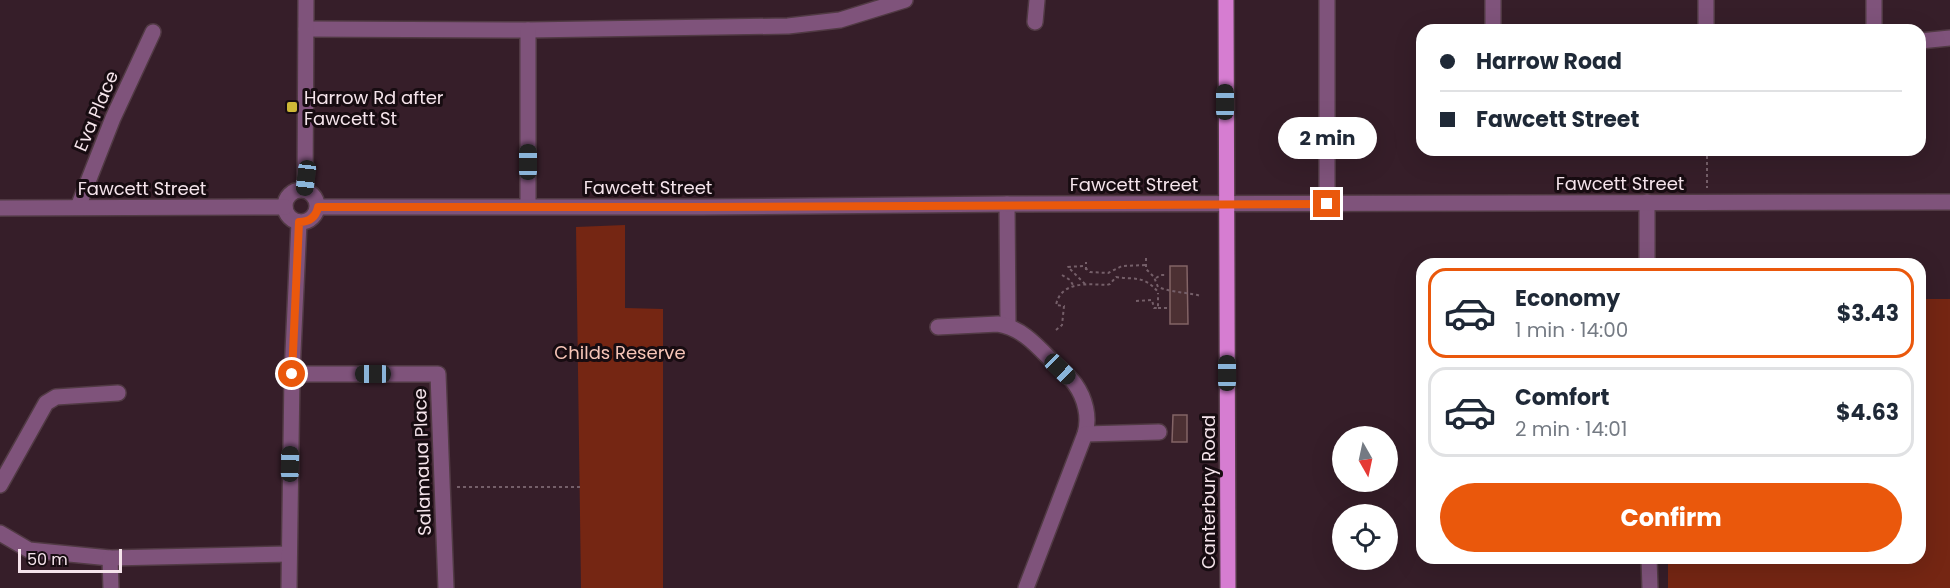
<!DOCTYPE html>
<html lang="en">
<head>
<meta charset="utf-8">
<style>
  body { margin:0; font-family:Poppins,sans-serif; background:#f6f6f7; color:#1f2937; height:100vh; display:flex; flex-direction:column; font-size:22px; white-space:nowrap }
  * { box-sizing:border-box; margin:0 }
  p { font-size:20px; color:#747a83 }
  .icon { flex:none; width:33px; height:33px; fill:none; stroke:currentColor; stroke-width:2; stroke-linecap:round; stroke-linejoin:round }
  .map { position:relative; flex:1; overflow:hidden }
  .details { position:absolute; left:1416px; top:258px; width:510px; height:306px; display:flex; flex-direction:column; background:#fff; border-radius:18px; box-shadow:0 6px 24px #0002 }
  .details>* { flex:none }
  .hud { position:absolute; left:1416px; top:24px; width:510px; height:132px; border-radius:18px; box-shadow:0 6px 24px #0002; display:grid; align-content:center; height:132px; padding:0 24px; background:#fff }
  .needle { width:39px; rotate:171deg }
  .controls { position:absolute; left:1332px; top:426px; display:grid; gap:12px }
  .controls a { display:grid; place-items:center; width:66px; height:66px; border-radius:50%; background:#fff; box-shadow:0 6px 24px #0002; font-size:30px }
  .scale { position:absolute; left:18px; bottom:15px; width:104px; box-sizing:border-box; padding-left:6px; border:3px solid #f5e4eb; border-top:0; font-size:16px; line-height:21px; white-space:nowrap; color:#f5e4eb; -webkit-text-stroke:4px #170c11; paint-order:stroke }
  .end { position:absolute; width:27px; height:27px; margin:-14px; border:8px solid #ea580c; background:#fff; box-shadow:0 0 0 3px #fff }
  .from { border-radius:50% }
  .bubble { position:absolute; height:42px; border-radius:21px; background:#fff; box-shadow:0 6px 24px #0002; font-size:20px; font-weight:700; line-height:42px; text-align:center }
  .car { position:absolute; width:18px; height:36px; margin:-18px -9px; border-radius:8px; box-shadow:0 0 4px 2px #0007; background:linear-gradient(#222 24%,#8ab4d8 0 40%,#222 0 76%,#8ab4d8 0 86%,#222 0) }
  .hud b { display:flex; align-items:center; gap:21px; height:57px; font-size:22px }
  .hud b+b { border-top:2px solid #e0e1e3 }
  .hud i { width:15px; height:15px; background:#1f2937 }
  ul { padding:10px 0 0; list-style:none }
  li { display:flex; align-items:center; gap:18px; height:90px; margin:0 12px 9px; padding:0 12px; border:3px solid #e0e1e3; border-radius:18px }
  li div { flex:1 }
  li b { display:block; font-size:22px }
  li em { font-style:normal; font-weight:700 }
  li.selected { border-color:#ea580c }
  li>.icon { width:54px; height:54px; stroke-width:1.5 }
  .button { display:flex; gap:12px; margin-top:auto; padding:12px 24px }
  .button a { flex:1; height:69px; border-radius:36px; background:#ea580c; color:#fff; font-size:24px; font-weight:700; line-height:69px; text-align:center }
  .map>svg:first-child { display:block }
  .green { fill:#752613 }
  .building { fill:#4c3033; stroke:#836466; stroke-width:1.5 }
  .lines { fill:none; stroke-linecap:round; stroke-linejoin:round }
  .minor-casing { stroke:#513a44; stroke-width:18 }
  .major-casing { stroke:#513a44; stroke-width:18 }
  .path { stroke:#755f69; stroke-width:2; stroke-dasharray:3 3; stroke-linecap:butt }
  .minor { stroke:#7f537b; stroke-width:15 }
  .major { stroke:#d67dd1; stroke-width:15 }
  .route { stroke:#ea580c; stroke-width:8 }
  .poi-dot { fill:#ceb837; stroke:#170c11; stroke-width:2 }
  .labels { text-anchor:middle; dominant-baseline:central; stroke-width:6; stroke-linejoin:round; paint-order:stroke }
  .poi-label { font-size:18px; fill:#f5e4eb; stroke:#170c11; text-anchor:start }
  .street-label { font-size:18px; fill:#f5e4eb; stroke:#170c11 }
  .park-label { font-size:18px; fill:#f6c4b7; stroke:#170c11 }
</style>
</head>
<body>
<div class="map">
<svg width="1950" height="588" viewBox="0 0 1950 588">
  <rect width="100%" height="100%" fill="#361e29"/>
  <!-- green -->
  <g class="green">
    <polygon points="625,225 625,308 663,309 663,588 581,588 576,227"/>
    <polygon points="1920,299 1950,299 1950,588 1668,588 1668,558 1920,558"/>
  </g>
  <!-- building -->
  <g class="building">
    <polygon points="1170,266 1187,266 1188,324 1170,324"/>
    <polygon points="1173,415 1187,415 1187,442 1172,442"/>
  </g>
  <g class="lines">
    <defs>
      <g id="minor">
        <polyline points="1706,0 1706,30"/>
        <polyline points="1874,0 1874,30"/>
        <polyline points="1035,22 1037,0"/>
        <polyline points="306,29 528,30 788,26 840,20 905,0"/>
        <polyline points="1493,29 1493,0"/>
        <polyline points="1920,41 1950,38"/>
        <circle cx="301" cy="206" r="16"/>
        <polyline points="305,190 306,0"/>
        <polyline points="1647,202 1647,264"/>
        <polyline points="1007,204 1008,326"/>
        <polyline points="1327,204 1327,0"/>
        <polyline points="528,206 528,30"/>
        <polyline points="78,207 113,118 153,32"/>
        <polyline points="318,207 701,207 1007,204 1950,202"/>
        <polyline points="0,208 285,207"/>
        <path d="M938,327L998,324C1023,328 1038,347 1055,364C1062,370 1070,377 1075,384C1085,398 1090,417 1085,434L1026,588"/>
        <polyline points="292,374 438,374 446,588"/>
        <polyline points="1085,434 1159,432"/>
        <polyline points="0,485 46,403 56,397 118,393"/>
        <polyline points="0,533 29,550 110,558 289,554"/>
        <polyline points="110,558 111,588"/>
        <polyline points="1649,558 1650,588"/>
        <polyline points="289,588 292,374 299,222"/>
      </g>
      <polyline id="major" points="1226,0 1228,588"/>
    </defs>
    <!-- minor casing -->
    <use href="#minor" class="minor-casing"/>
    <!-- major casing -->
    <use href="#major" class="major-casing"/>
    <!-- path -->
    <g class="path">
      <polyline points="1707,150 1707,188"/>
      <path d="M1146,258V269L1154,277L1158,287C1173,293 1187,292 1201,296"/>
      <polyline points="1086,270 1086,262"/>
      <polyline points="1062,275 1070,280 1073,285"/>
      <polyline points="1156,278 1161,275 1167,275"/>
      <polyline points="1085,284 1068,267 1083,266 1090,272 1108,273 1122,266 1146,265"/>
      <polyline points="1136,301 1152,300 1154,308 1158,308 1158,293"/>
      <polyline points="1158,308 1168,308"/>
      <path d="M1056,330L1062,325L1064,306L1056,305C1061,281 1087,284 1107,285L1110,284L1116,277C1135,280 1144,275 1158,292"/>
      <polyline points="457,487 580,487"/>
    </g>
    <!-- minor -->
    <use href="#minor" class="minor"/>
    <!-- major -->
    <use href="#major" class="major"/>
  </g>
  <g class="lines">
    <!-- route -->
    <path class="route" d="M292,374L299,222C310,222 316,217 318,207H701L1327,204"/>
  </g>
  <!-- markers -->
  <rect class="poi-dot" x="286" y="101" width="12" height="12" rx="3"/>
  <g class="labels">
    <!-- poi labels -->
    <g class="poi-label">
      <text x="304" y="97">Harrow Rd after<tspan x="304" dy="21">Fawcett St</tspan></text>
    </g>
    <!-- street labels -->
    <g class="street-label">
      <text transform="translate(96 111) rotate(-67)">Eva Place</text>
      <text x="1620" y="183">Fawcett Street</text>
      <text x="1134" y="184">Fawcett Street</text>
      <text x="648" y="187">Fawcett Street</text>
      <text x="142" y="188">Fawcett Street</text>
      <text transform="translate(422 462) rotate(-92)">Salamaua Place</text>
      <text transform="translate(1208 492) rotate(-90)">Canterbury Road</text>
    </g>
    <!-- park labels -->
    <g class="park-label">
      <text x="620" y="352">Childs Reserve</text>
    </g>
  </g>
</svg>
<div class="controls">
<a><svg class="needle" viewBox="-14 -14 28 28"><path d="M0-13l5 13h-10z" fill="#e53935"/><path d="M0 13l5-13h-10z" fill="#747a83"/></svg></a>
<a><svg class="icon" aria-label="locate" viewBox="0 0 24 24"><circle cx="12" cy="12" r="6"/><path d="M12 2v4M12 18v4M2 12h4M18 12h4"/></svg></a>
</div>
<div class="scale">50 m</div>
<i class="end from" style="left:292px;top:374px"></i>
<i class="end" style="left:1327px;top:204px"></i>
<div class="bubble" style="left:1278px;top:117px;width:99px">2 min</div>
<i class="car" style="left:1225px;top:102px;rotate:0deg"></i>
<i class="car" style="left:528px;top:162px;rotate:0deg"></i>
<i class="car" style="left:306px;top:178px;rotate:187deg"></i>
<i class="car" style="left:1060px;top:369px;rotate:134deg"></i>
<i class="car" style="left:1227px;top:373px;rotate:0deg"></i>
<i class="car" style="left:373px;top:374px;rotate:270deg"></i>
<i class="car" style="left:290px;top:464px;rotate:1deg"></i>
<div class="hud">
<b><i class="from"></i>Harrow Road</b>
<b><i></i>Fawcett Street</b>
</div>
<section class="details">
<ul>
<li class="selected"><svg class="icon" aria-label="car" viewBox="0 0 24 24"><path d="M5 17H2v-5l4-1 3-4h7l3 4 3 1v5h-3M9 17h6M6 11h13"/><circle cx="7" cy="17" r="2"/><circle cx="17" cy="17" r="2"/></svg><div><b>Economy</b><p>1 min · 14:00</p></div><em>$3.43</em></li>
<li><svg class="icon" aria-label="car" viewBox="0 0 24 24"><path d="M5 17H2v-5l4-1 3-4h7l3 4 3 1v5h-3M9 17h6M6 11h13"/><circle cx="7" cy="17" r="2"/><circle cx="17" cy="17" r="2"/></svg><div><b>Comfort</b><p>2 min · 14:01</p></div><em>$4.63</em></li>
</ul>
<div class="button"><a>Confirm</a></div>
</section>
</div>
</body>
</html>
